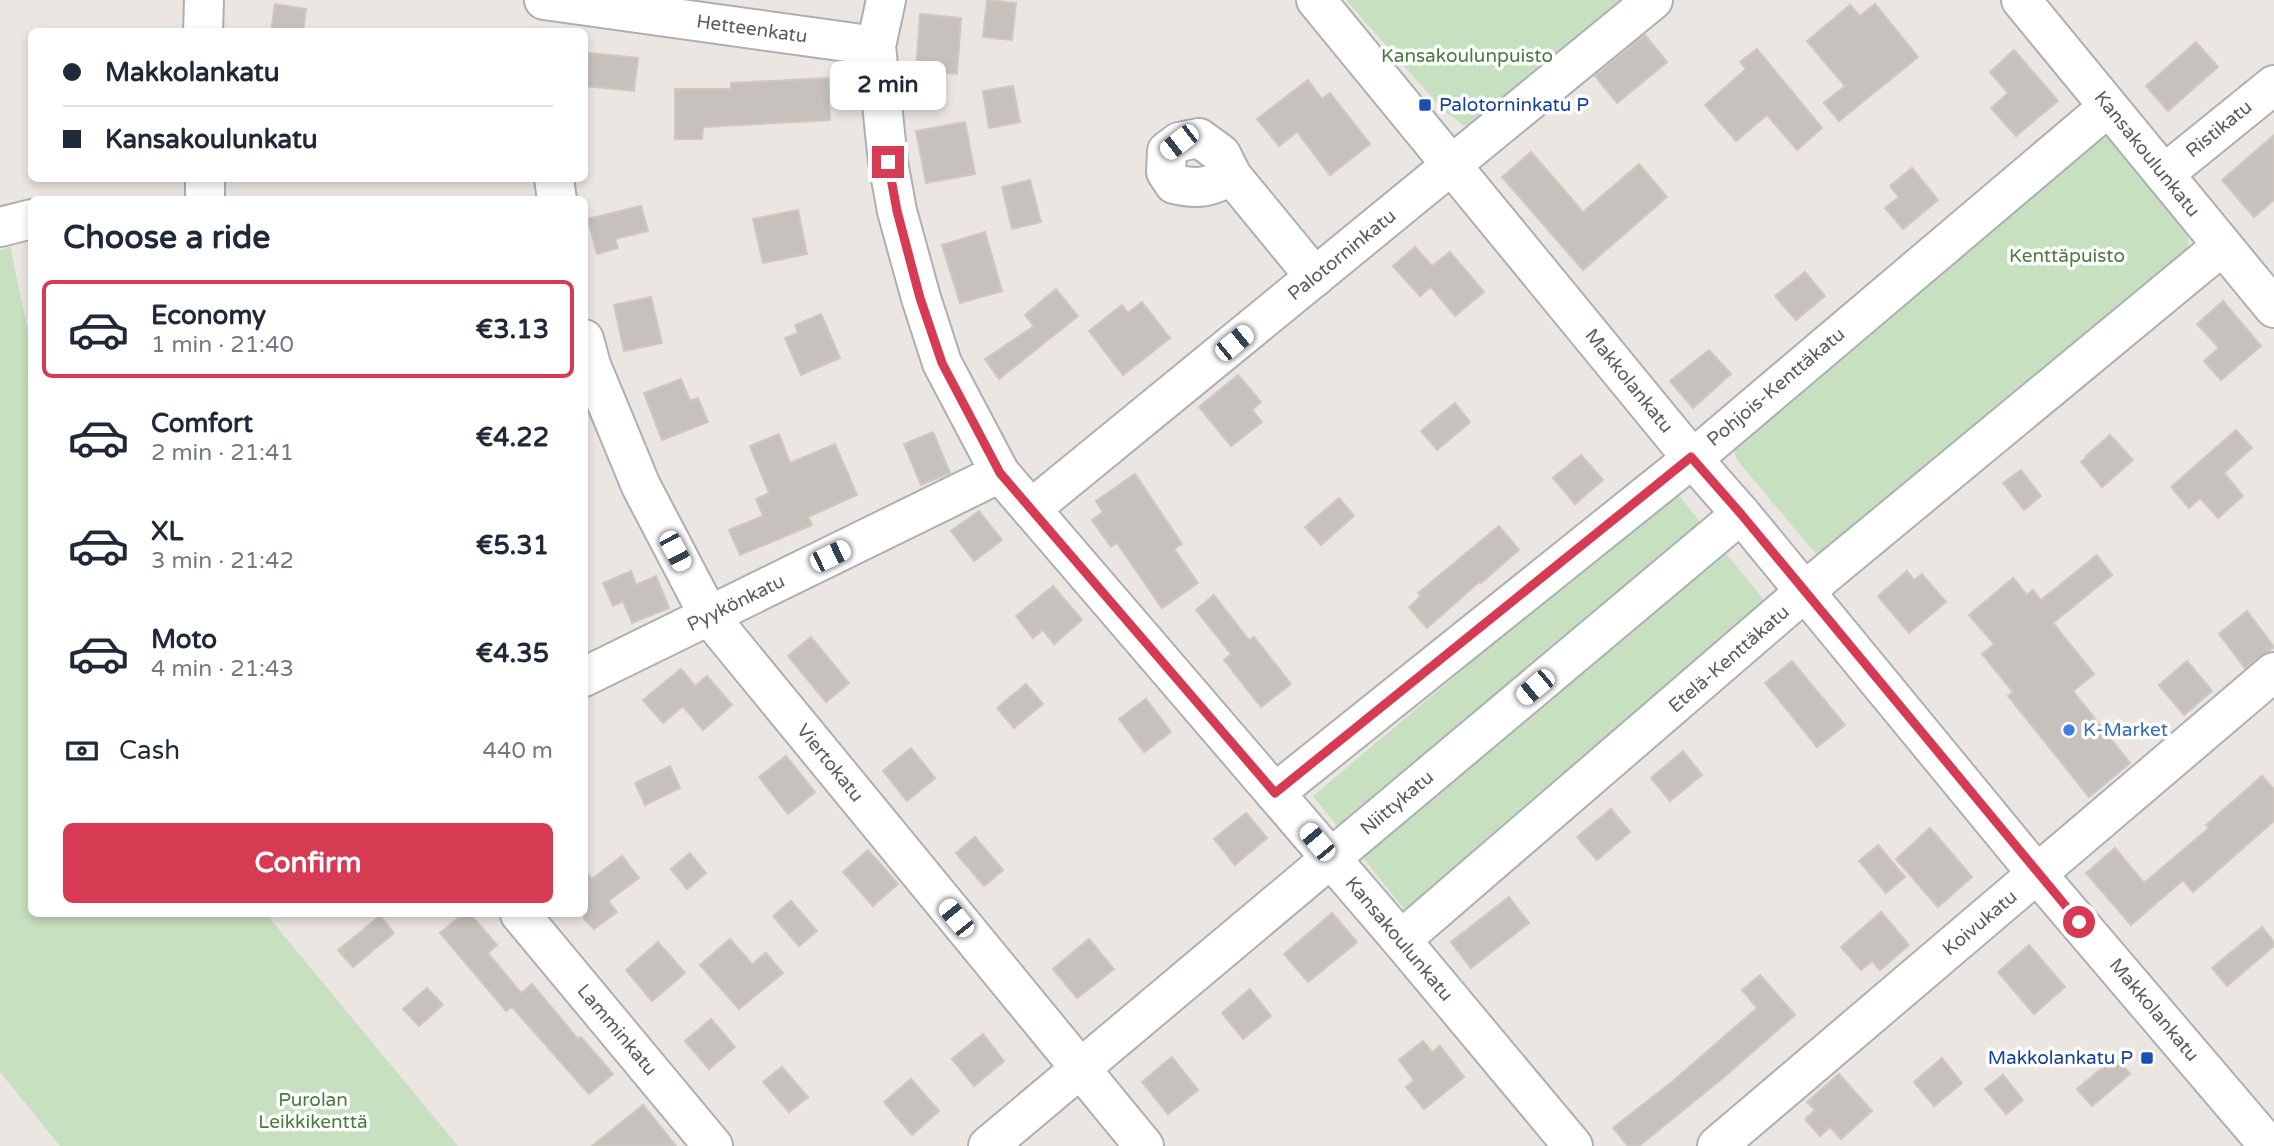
<!DOCTYPE html>
<html lang="en">
<head>
<meta charset="utf-8">
<style>
  body { margin:0; font-family:"Varela Round",sans-serif; background:#f2f2f3; color:#1f2937; height:100vh; display:flex; flex-direction:column; font-size:26px; white-space:nowrap }
  * { box-sizing:border-box; margin:0 }
  p { font-size:23px; color:#747a83 }
  .icon { flex:none; width:38px; height:38px; fill:none; stroke:currentColor; stroke-width:2; stroke-linecap:round; stroke-linejoin:round }
  .map { position:relative; flex:1; overflow:hidden }
  .sheet { position:absolute; left:28px; top:196px; width:560px; height:721px; display:flex; flex-direction:column; background:#fff; border-radius:10px; box-shadow:0 4px 10px #0003 }
  .sheet>* { flex:none }
  .banner { position:absolute; left:28px; top:28px; width:560px; height:154px; border-radius:10px; box-shadow:0 4px 10px #0003; display:grid; align-content:center; height:154px; padding:0 35px; background:#fff }
  .end { position:absolute; width:32px; height:32px; margin:-16px; border:9px solid #d73b53; background:#fff; box-shadow:0 0 0 4px #fff }
  .from { border-radius:50% }
  .bubble { position:absolute; height:49px; border-radius:10px; background:#fff; box-shadow:0 4px 10px #0003; font-size:23px; font-weight:700; line-height:49px; text-align:center }
  .car { position:absolute; width:21px; height:42px; margin:-21px -10px; border-radius:9px; box-shadow:0 0 5px 2px #0007; background:linear-gradient(#fff 24%,#345 0 40%,#fff 0 76%,#345 0 86%,#fff 0) }
  .banner b { display:flex; align-items:center; gap:24px; height:66px; font-size:26px }
  .banner b+b { border-top:2px solid #e0e1e3 }
  .banner i { width:18px; height:18px; background:#1f2937 }
  ul { padding:0; list-style:none }
  li { display:flex; align-items:center; gap:21px; height:98px; margin:0 14px 10px; padding:0 21px; border:4px solid transparent; border-radius:10px }
  li div { flex:1 }
  li b { display:block; font-size:26px }
  li em { font-style:normal; font-weight:700 }
  li.current { border-color:#d73b53 }
  li>.icon { width:63px; height:63px; stroke-width:1.5 }
  h2 { padding:0 35px; font-size:32px; line-height:84px }
  .pay { display:flex; align-items:center; gap:18px; height:77px; padding:0 35px; font-size:26px }
  .pay p { margin-inline-start:auto }
  .action { display:flex; gap:14px; margin-top:auto; padding:14px 35px }
  .action a { flex:1; height:80px; border-radius:10px; background:#d73b53; color:#fff; font-size:28px; font-weight:700; line-height:80px; text-align:center }
  .map>svg:first-child { display:block }
  .green { fill:#c7e0bf }
  .building { fill:#c6c1bd; stroke:#cfc7c0; stroke-width:2 }
  .lines { fill:none; stroke-linecap:round; stroke-linejoin:round }
  .minor-casing { stroke:#acb0b2; stroke-width:42 }
  .minor { stroke:#fff; stroke-width:38 }
  .route { stroke:#d73b53; stroke-width:9 }
  .transit-dot { fill:#1a4fb4; stroke:#fff; stroke-width:2.5 }
  .shop-dot { fill:#3f7fe0; stroke:#fff; stroke-width:2.5 }
  .labels { text-anchor:middle; dominant-baseline:central; stroke-width:7; stroke-linejoin:round; paint-order:stroke }
  .street-label { font-size:19px; fill:#595e60; stroke:#fff }
  .park-label { font-size:19px; fill:#487d3c; stroke:#fff }
  .transit-label { font-size:19px; fill:#164399; stroke:#fff; text-anchor:start }
  .shop-label { font-size:19px; fill:#366cbe; stroke:#fff; text-anchor:start }
</style>
</head>
<body>
<div class="map">
<svg width="2274" height="1146" viewBox="0 0 2274 1146">
  <rect width="100%" height="100%" fill="#ebe6e1"/>
  <!-- green -->
  <g class="green">
    <polygon points="1346,0 1625,0 1465,126 1443,110"/>
    <polygon points="2093,137 2118,138 2187,222 2189,250 1822,561 1737,460 1731,443"/>
    <polygon points="10,246 32,350 32,914 266,914 458,1146 60,1146 0,1072 0,251"/>
    <polygon points="1675,491 1769,606 1409,915 1313,796"/>
  </g>
  <!-- building -->
  <g class="building">
    <polygon points="987,0 1016,3 1012,40 983,37"/>
    <polygon points="275,4 306,9 303,32 271,32"/>
    <polygon points="1875,4 1918,57 1839,121 1824,103 1845,86 1807,41 1850,5 1860,16"/>
    <polygon points="920,14 961,18 957,74 916,70"/>
    <polygon points="1645,35 1667,62 1617,103 1595,76"/>
    <polygon points="2196,42 2218,67 2168,111 2146,86"/>
    <polygon points="1757,49 1822,128 1797,150 1767,115 1736,141 1705,105 1746,69 1740,62"/>
    <polygon points="2014,50 2058,101 2016,136 1991,108 2008,93 1990,72"/>
    <polygon points="589,53 638,58 634,91 585,86"/>
    <polygon points="828,78 830,120 703,127 702,139 675,139 675,89 731,89 731,83"/>
    <polygon points="1308,80 1322,99 1330,93 1370,144 1330,175 1297,132 1279,146 1257,119"/>
    <polygon points="1013,86 1020,122 989,128 983,91"/>
    <polygon points="965,122 975,174 926,183 916,131"/>
    <polygon points="2274,135 2274,200 2254,217 2222,180"/>
    <polygon points="1531,152 1583,212 1639,164 1667,197 1583,270 1502,177"/>
    <polygon points="1912,168 1938,200 1903,229 1885,208 1899,197 1890,186"/>
    <polygon points="1030,180 1041,222 1012,229 1002,187"/>
    <polygon points="641,206 648,231 615,239 618,248 597,254 588,219"/>
    <polygon points="798,210 807,254 763,263 753,219"/>
    <polygon points="985,232 1002,291 960,303 942,245"/>
    <polygon points="1415,247 1432,266 1450,252 1484,292 1455,316 1431,287 1420,296 1393,266"/>
    <polygon points="1805,272 1825,296 1796,320 1775,296"/>
    <polygon points="1056,289 1078,316 999,379 985,359 1034,326 1025,315"/>
    <polygon points="651,297 662,343 624,351 614,305"/>
    <polygon points="2223,301 2261,346 2221,380 2204,361 2219,348 2197,324"/>
    <polygon points="1142,302 1170,338 1123,375 1089,331 1122,305 1128,313"/>
    <polygon points="821,314 840,358 801,375 785,338 798,333 795,325"/>
    <polygon points="1709,350 1731,374 1693,408 1670,381"/>
    <polygon points="1238,375 1261,402 1252,410 1262,422 1231,446 1199,407"/>
    <polygon points="681,379 690,401 698,398 708,422 662,440 644,393"/>
    <polygon points="1455,403 1470,422 1437,450 1421,431"/>
    <polygon points="2236,430 2252,448 2224,473 2243,496 2218,518 2200,498 2189,508 2171,487"/>
    <polygon points="933,432 950,473 921,485 904,444"/>
    <polygon points="779,434 790,463 835,444 857,495 808,517 812,525 740,555 729,530 763,516 756,499 769,493 750,446"/>
    <polygon points="2110,435 2133,460 2102,487 2081,462 2087,457 2086,456"/>
    <polygon points="1581,455 1603,480 1575,504 1553,478"/>
    <polygon points="2021,470 2041,496 2024,510 2003,483"/>
    <polygon points="1135,474 1182,544 1174,549 1198,583 1162,608 1117,543 1111,547 1092,520 1103,512 1096,501"/>
    <polygon points="1339,498 1354,516 1321,545 1305,527"/>
    <polygon points="979,511 1002,540 974,561 951,531"/>
    <polygon points="1499,526 1519,550 1481,583 1480,581 1427,628 1409,607 1421,596 1418,593"/>
    <polygon points="2097,555 2112,575 2053,623 2094,674 2073,691 2130,763 2089,797 2008,696 2013,692 1982,654 1994,644 1969,615 2013,578 2027,595 2033,590 2041,600"/>
    <polygon points="631,571 636,585 656,576 669,608 632,623 623,601 613,606 603,583"/>
    <polygon points="1907,571 1914,580 1922,574 1946,602 1909,633 1878,596"/>
    <polygon points="1053,586 1082,620 1054,644 1043,630 1033,638 1016,616"/>
    <polygon points="1214,595 1249,640 1254,637 1291,684 1261,707 1224,660 1231,654 1196,610"/>
    <polygon points="2247,611 2274,647 2245,668 2219,634"/>
    <polygon points="811,637 849,683 826,702 788,656"/>
    <polygon points="1792,661 1845,725 1817,747 1765,683"/>
    <polygon points="2187,661 2212,691 2184,715 2159,685"/>
    <polygon points="681,669 695,686 707,676 732,705 703,730 683,706 663,723 643,700"/>
    <polygon points="1026,684 1043,704 1014,728 997,708"/>
    <polygon points="1146,699 1171,732 1144,752 1119,719"/>
    <polygon points="911,748 935,778 907,801 883,771"/>
    <polygon points="1683,751 1702,775 1670,801 1651,778"/>
    <polygon points="786,756 815,792 788,814 759,777"/>
    <polygon points="670,766 680,788 645,805 635,783"/>
    <polygon points="2262,776 2274,789 2274,821 2193,892 2183,880 2131,925 2086,873 2115,848 2144,883 2209,828 2206,825"/>
    <polygon points="1611,809 1630,832 1597,860 1577,837"/>
    <polygon points="1246,813 1267,838 1235,865 1214,839"/>
    <polygon points="1930,828 1972,877 1938,907 1896,859"/>
    <polygon points="975,837 1003,870 984,886 956,853"/>
    <polygon points="1878,845 1905,877 1886,893 1859,861"/>
    <polygon points="868,850 898,884 873,906 843,872"/>
    <polygon points="690,853 706,873 687,889 671,869"/>
    <polygon points="622,856 639,878 608,901 617,912 594,929 584,919 584,869 592,879"/>
    <polygon points="1509,897 1529,923 1471,968 1451,942"/>
    <polygon points="791,901 817,931 799,946 773,916"/>
    <polygon points="1881,912 1909,945 1880,970 1872,961 1861,970 1841,947"/>
    <polygon points="1332,913 1357,942 1308,982 1284,954"/>
    <polygon points="463,914 470,914 497,945 488,953 521,993 532,984 578,1039 581,1037 613,1074 589,1094 512,1007 506,1011 440,933"/>
    <polygon points="380,916 394,933 353,967 338,950"/>
    <polygon points="2262,927 2274,942 2274,946 2227,986 2212,968"/>
    <polygon points="730,939 752,964 766,953 783,973 739,1009 700,965"/>
    <polygon points="1089,939 1114,969 1077,998 1053,969"/>
    <polygon points="658,942 685,973 652,1001 626,970"/>
    <polygon points="2029,945 2065,987 2034,1014 1998,972"/>
    <polygon points="1760,975 1795,1015 1724,1077 1639,1146 1628,1146 1613,1128 1673,1081 1757,1008 1742,990"/>
    <polygon points="427,988 443,1005 419,1026 403,1009"/>
    <polygon points="1250,989 1271,1016 1243,1039 1222,1013"/>
    <polygon points="711,1019 735,1047 709,1069 685,1041"/>
    <polygon points="983,1034 1004,1061 974,1086 952,1059"/>
    <polygon points="1423,1041 1432,1052 1440,1046 1464,1077 1424,1109 1406,1087 1414,1080 1399,1060"/>
    <polygon points="1172,1057 1198,1090 1168,1114 1142,1082"/>
    <polygon points="2115,1057 2130,1074 2092,1106 2077,1089"/>
    <polygon points="1942,1058 1962,1083 1934,1106 1914,1082"/>
    <polygon points="782,1067 808,1097 789,1112 763,1082"/>
    <polygon points="1839,1074 1872,1111 1841,1139 1830,1127 1820,1136 1805,1119 1815,1110 1807,1102"/>
    <polygon points="2003,1075 2023,1100 2006,1114 1985,1089"/>
    <polygon points="911,1079 939,1111 912,1135 884,1102"/>
    <polygon points="643,1105 676,1146 592,1146"/>
  </g>
  <g class="lines">
    <defs>
      <g id="minor">
        <polyline points="544,0 876,46"/>
        <polyline points="886,0 876,46 888,162 897,211 921,298 942,363 1000,473 1401,940 1573,1146"/>
        <polyline points="1316,0 1691,457 1741,514 2038,875 2269,1146"/>
        <polyline points="2021,0 2274,308"/>
        <polyline points="203,32 204,0"/>
        <polyline points="2164,174 2274,85"/>
        <path d="M1232,176C1209,187 1199,190 1174,184L1166,172L1167,151L1179,142L1199,138L1221,154L1232,176L1315,277"/>
        <polyline points="205,178 205,200"/>
        <polyline points="554,178 557,200"/>
        <polyline points="0,227 32,219"/>
        <polyline points="584,339 591,365 641,486 709,616 1144,1146"/>
        <polyline points="1031,509 1653,0"/>
        <polyline points="584,677 1000,473"/>
        <polyline points="1275,793 1709,445 2108,107"/>
        <polyline points="520,914 713,1146"/>
        <polyline points="1401,940 1823,576 2222,246"/>
        <polyline points="988,1146 1741,514"/>
        <polyline points="1717,1146 2274,672"/>
      </g>
    </defs>
    <!-- minor casing -->
    <use href="#minor" class="minor-casing"/>
    <!-- minor -->
    <use href="#minor" class="minor"/>
  </g>
  <g class="lines">
    <!-- route -->
    <polyline class="route" points="888,162 897,211 920,298 942,363 1000,473 1275,793 1691,457 1741,514 2079,922"/>
  </g>
  <!-- markers -->
  <g class="transit-dot">
    <rect x="1418" y="98" width="14" height="14" rx="3.5"/>
    <rect x="2140" y="1051" width="14" height="14" rx="3.5"/>
  </g>
  <circle class="shop-dot" cx="2069" cy="730" r="7"/>
  <g class="labels">
    <!-- street labels -->
    <g class="street-label">
      <text transform="translate(752 29) rotate(8)">Hetteenkatu</text>
      <text transform="translate(2219 129) rotate(-39)">Ristikatu</text>
      <text transform="translate(2147 154) rotate(51)">Kansakoulunkatu</text>
      <text transform="translate(1342 255) rotate(-39)">Palotorninkatu</text>
      <text transform="translate(1629 381) rotate(51)">Makkolankatu</text>
      <text transform="translate(1776 387) rotate(-40)">Pohjois-Kenttäkatu</text>
      <text transform="translate(736 603) rotate(-26)">Pyykönkatu</text>
      <text transform="translate(1729 659) rotate(-41)">Etelä-Kenttäkatu</text>
      <text transform="translate(830 763) rotate(51)">Viertokatu</text>
      <text transform="translate(1397 803) rotate(-40)">Niittykatu</text>
      <text transform="translate(1980 923) rotate(-40)">Koivukatu</text>
      <text transform="translate(1399 939) rotate(50)">Kansakoulunkatu</text>
      <text transform="translate(2154 1010) rotate(50)">Makkolankatu</text>
      <text transform="translate(617 1030) rotate(50)">Lamminkatu</text>
    </g>
    <!-- park labels -->
    <g class="park-label">
      <text x="1467" y="56">Kansakoulunpuisto</text>
      <text x="2067" y="256">Kenttäpuisto</text>
      <text x="313" y="1100">Purolan<tspan x="313" dy="22">Leikkikenttä</tspan></text>
    </g>
    <!-- transit labels -->
    <g class="transit-label">
      <text x="1439" y="105">Palotorninkatu P</text>
      <text x="2133" y="1058" text-anchor="end">Makkolankatu P</text>
    </g>
    <!-- shop labels -->
    <g class="shop-label">
      <text x="2083" y="730">K-Market</text>
    </g>
  </g>
</svg>
<i class="end from" style="left:2079px;top:922px"></i>
<i class="end" style="left:888px;top:162px"></i>
<div class="bubble" style="left:830px;top:61px;width:116px">2 min</div>
<i class="car" style="left:1179px;top:142px;rotate:232deg"></i>
<i class="car" style="left:1234px;top:343px;rotate:51deg"></i>
<i class="car" style="left:675px;top:551px;rotate:152deg"></i>
<i class="car" style="left:830px;top:556px;rotate:64deg"></i>
<i class="car" style="left:1535px;top:687px;rotate:230deg"></i>
<i class="car" style="left:1317px;top:842px;rotate:320deg"></i>
<i class="car" style="left:956px;top:918px;rotate:321deg"></i>
<div class="banner">
<b><i class="from"></i>Makkolankatu</b>
<b><i></i>Kansakoulunkatu</b>
</div>
<section class="sheet">
<h2>Choose a ride</h2>
<ul>
<li class="current"><svg class="icon" aria-label="car" viewBox="0 0 24 24"><path d="M5 17H2v-5l4-1 3-4h7l3 4 3 1v5h-3M9 17h6M6 11h13"/><circle cx="7" cy="17" r="2"/><circle cx="17" cy="17" r="2"/></svg><div><b>Economy</b><p>1 min · 21:40</p></div><em>€3.13</em></li>
<li><svg class="icon" aria-label="car" viewBox="0 0 24 24"><path d="M5 17H2v-5l4-1 3-4h7l3 4 3 1v5h-3M9 17h6M6 11h13"/><circle cx="7" cy="17" r="2"/><circle cx="17" cy="17" r="2"/></svg><div><b>Comfort</b><p>2 min · 21:41</p></div><em>€4.22</em></li>
<li><svg class="icon" aria-label="car" viewBox="0 0 24 24"><path d="M5 17H2v-5l4-1 3-4h7l3 4 3 1v5h-3M9 17h6M6 11h13"/><circle cx="7" cy="17" r="2"/><circle cx="17" cy="17" r="2"/></svg><div><b>XL</b><p>3 min · 21:42</p></div><em>€5.31</em></li>
<li><svg class="icon" aria-label="car" viewBox="0 0 24 24"><path d="M5 17H2v-5l4-1 3-4h7l3 4 3 1v5h-3M9 17h6M6 11h13"/><circle cx="7" cy="17" r="2"/><circle cx="17" cy="17" r="2"/></svg><div><b>Moto</b><p>4 min · 21:43</p></div><em>€4.35</em></li>
</ul>
<div class="pay"><svg class="icon" aria-label="cash" viewBox="0 0 24 24"><path d="M3 7h18v10H3z"/><circle cx="12" cy="12" r="2"/></svg>Cash<p>440 m</p></div>
<div class="action"><a>Confirm</a></div>
</section>
</div>
</body>
</html>
